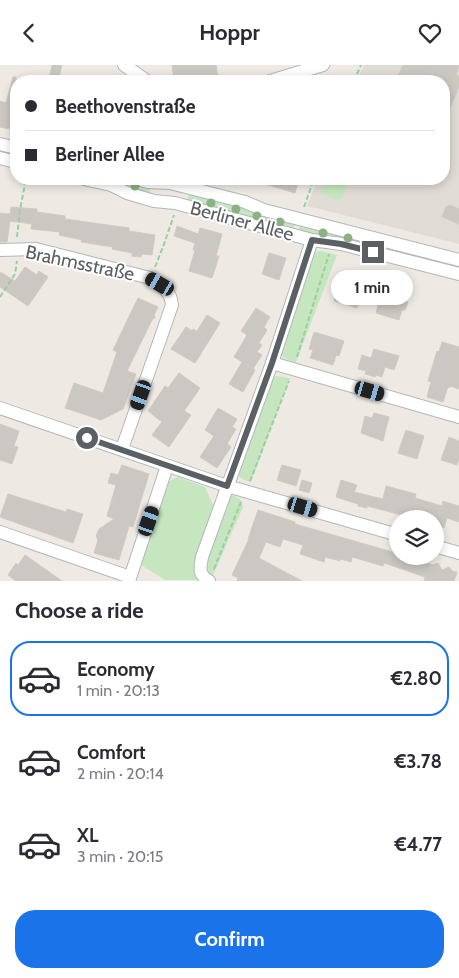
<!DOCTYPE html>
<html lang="en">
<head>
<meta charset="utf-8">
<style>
  body { margin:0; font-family:Cabin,sans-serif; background:#f7f7f7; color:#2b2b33; height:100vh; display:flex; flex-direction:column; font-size:19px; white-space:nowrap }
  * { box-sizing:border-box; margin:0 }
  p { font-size:16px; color:#7c7c81 }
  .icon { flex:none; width:28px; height:28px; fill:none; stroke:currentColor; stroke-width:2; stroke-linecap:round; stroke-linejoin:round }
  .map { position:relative; height:516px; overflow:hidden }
  .side { display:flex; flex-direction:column; background:#fff; flex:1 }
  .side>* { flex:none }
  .top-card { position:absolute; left:10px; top:10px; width:440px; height:110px; border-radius:20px; box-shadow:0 2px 8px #0003; display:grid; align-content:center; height:110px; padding:0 15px; background:#fff }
  .tools { position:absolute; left:389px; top:445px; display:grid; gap:10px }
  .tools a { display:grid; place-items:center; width:55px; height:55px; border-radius:50%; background:#fff; box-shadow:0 2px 8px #0003; font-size:25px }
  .end { position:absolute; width:22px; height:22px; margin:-11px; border:6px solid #5b6064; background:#fff; box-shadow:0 0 0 2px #fff }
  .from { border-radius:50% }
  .bubble { position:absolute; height:35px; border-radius:18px; background:#fff; box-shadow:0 2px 8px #0003; font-size:16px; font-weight:700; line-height:35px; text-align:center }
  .car { position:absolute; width:15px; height:30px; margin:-15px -8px; border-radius:6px; box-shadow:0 0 4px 1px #0007; background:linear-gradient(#222 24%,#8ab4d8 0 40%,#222 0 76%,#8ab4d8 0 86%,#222 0) }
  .top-card b { display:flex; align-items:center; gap:18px; height:48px; font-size:19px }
  .top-card b+b { border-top:1px solid #e1e1e2 }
  .top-card i { width:12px; height:12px; background:#2b2b33 }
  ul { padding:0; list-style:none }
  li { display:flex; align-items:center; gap:15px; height:75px; margin:0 10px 8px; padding:0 5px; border:2px solid transparent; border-radius:20px }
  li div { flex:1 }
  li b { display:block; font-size:19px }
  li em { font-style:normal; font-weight:700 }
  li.active { border-color:#1a73e8 }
  li>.icon { width:45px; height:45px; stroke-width:1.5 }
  h2 { padding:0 15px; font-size:22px; line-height:60px }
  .button { display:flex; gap:10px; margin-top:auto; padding:10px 15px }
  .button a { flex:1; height:58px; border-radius:20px; background:#1a73e8; color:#fff; font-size:20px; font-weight:700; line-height:58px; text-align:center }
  header { display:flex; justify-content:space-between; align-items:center; height:65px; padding:0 15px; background:#fff; font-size:22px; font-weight:700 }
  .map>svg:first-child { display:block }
  .education { fill:#e0dbd4 }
  .green { fill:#c5e6bf }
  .building { fill:#cbc7c2; stroke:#d3cac1 }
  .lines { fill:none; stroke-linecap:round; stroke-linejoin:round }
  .minor-casing { stroke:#b3b7ba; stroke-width:14 }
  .path { stroke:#9ccea2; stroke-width:2; stroke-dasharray:5 2.5; stroke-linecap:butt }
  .minor { stroke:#fff; stroke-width:12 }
  .tree { fill:#8db182 }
  .route { stroke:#5b6064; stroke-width:6 }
  .labels { text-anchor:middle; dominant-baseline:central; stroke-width:4; stroke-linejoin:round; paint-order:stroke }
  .street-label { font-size:19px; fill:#5b6064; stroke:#fff }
</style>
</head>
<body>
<header><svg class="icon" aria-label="back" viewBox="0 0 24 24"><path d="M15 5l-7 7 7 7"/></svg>Hoppr<svg class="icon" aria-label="heart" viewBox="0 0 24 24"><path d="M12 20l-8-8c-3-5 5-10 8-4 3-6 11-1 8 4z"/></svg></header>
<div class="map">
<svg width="459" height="516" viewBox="0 0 459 516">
  <rect width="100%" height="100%" fill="#eeeae3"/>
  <!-- education -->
  <polygon class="education" points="364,0 459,0 459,179 307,141 318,114 444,114 444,16 357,16"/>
  <!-- green -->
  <g class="green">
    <polygon points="100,114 124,114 151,122 149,129"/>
    <polygon points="326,114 350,114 340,136 320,128"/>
    <polygon points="190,128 296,157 293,165 275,158 192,138 187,134"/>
    <polygon points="301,158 417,188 416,194 298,167"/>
    <path d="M321,186L337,190L296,297C289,295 283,295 281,287L313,191L316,187Z"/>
    <path d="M275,311L290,313L251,417C245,415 241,415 238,409L270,315Z"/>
    <path d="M178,412L205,422L213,440L223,445L228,429C236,432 242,432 243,442L211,515H165L141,500L169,417L173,414Z"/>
  </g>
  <!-- building -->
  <g class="building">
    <polygon points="52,0 62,0 58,16 49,14"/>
    <polygon points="172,0 216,0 218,13 196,16 196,12 174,15"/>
    <polygon points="403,0 459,0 456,10 459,11 459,22 444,57 444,16 396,16"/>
    <polygon points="13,12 16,12 16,63 10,62 9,64 0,62 0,36 6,38"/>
    <polygon points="255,114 299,114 295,128 255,116"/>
    <polygon points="450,140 459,144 459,159 442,152 446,142"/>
    <polygon points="11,142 37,144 37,147 65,151 65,154 129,163 129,166 155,170 152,190 142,189 141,192 132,191 132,188 112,184 113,182 81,177 82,175 59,170 60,167 31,164 32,159 10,156 7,177 0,177 0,148 10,149"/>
    <polygon points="177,161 198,169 200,163 222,169 216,191 219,191 212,213 189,206 195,185 193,185 195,178 174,171"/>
    <polygon points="269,188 286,193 279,215 262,209"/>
    <polygon points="25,202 37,210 39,206 48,212 28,241 0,222 0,207 15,216"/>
    <polygon points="371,209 382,212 379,221 406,229 404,236 408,237 405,245 402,245 399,255 376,248 378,240 360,234 357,243 334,236 337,228 333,227 336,217 339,217 341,211 369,219"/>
    <polygon points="138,233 158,242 154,250 155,253 152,255 127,306 136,309 123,344 101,355 65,343 74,318 103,328 117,287 113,285"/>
    <polygon points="256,243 270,252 264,262 267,265 259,278 262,280 257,287 262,290 253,304 255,305 243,327 229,319 242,297 234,292 247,270 241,266"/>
    <polygon points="207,250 220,258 195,298 171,284 186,262 192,266 193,264 197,266"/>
    <polygon points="314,267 344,276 339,291 336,290 333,300 310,293 313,285 309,284"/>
    <polygon points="442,277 459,282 459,324 450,321 450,323 448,322 443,337 427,332 431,317 428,316 437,286 439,287"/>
    <polygon points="374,284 399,291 394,305 385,302 382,312 376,310 375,312 365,309 366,306 358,304 362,290 371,293"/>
    <polygon points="179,308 200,323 184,346 191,350 169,382 152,370 162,357 148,346 165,321 168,323"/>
    <polygon points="218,343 237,354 232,362 236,364 227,379 231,382 217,403 200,392 214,371 205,365"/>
    <polygon points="374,348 389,352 383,376 361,368 365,351 372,353"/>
    <polygon points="0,359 19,366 14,381 18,382 12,399 0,395"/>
    <polygon points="406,365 424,371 417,394 398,388"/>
    <polygon points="449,372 459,376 459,394 457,400 441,395"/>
    <polygon points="122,400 149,409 133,462 129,461 119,495 94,488 98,475 96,471 99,464 114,454 107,451 116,420 108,418 111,408 118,410"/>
    <polygon points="282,400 301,405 296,421 277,415"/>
    <polygon points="302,415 312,418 309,428 299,425"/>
    <polygon points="341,415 357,420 354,427 383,434 386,421 416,429 415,433 442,441 443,436 459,441 459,457 447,453 444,463 435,461 435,454 409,454 409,452 367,441 367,443 358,441 358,439 336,432"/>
    <polygon points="8,429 66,447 67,444 83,449 73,478 0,452"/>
    <polygon points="258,445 295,457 295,459 396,488 395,491 408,491 433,500 438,498 442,505 449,502 452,506 457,507 454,516 424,516 425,512 402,504 384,498 383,501 352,492 351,497 340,494 340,496 325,492 324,497 300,489 303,480 283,474 280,482 266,477 259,493 302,516 237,516 238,513 232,510 249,474 248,474"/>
    <polygon points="25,490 62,516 16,516 8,510 16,498 18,500"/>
  </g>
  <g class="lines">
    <defs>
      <g id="minor">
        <polyline points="124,0 147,16"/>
        <polyline points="270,16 323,0"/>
        <polyline points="0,79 16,83"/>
        <polyline points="0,93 16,97"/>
        <polyline points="84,114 111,120 127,128 154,136 175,138 312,175 341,179 459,209"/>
        <polyline points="137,114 148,117 170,118 245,137 264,145 459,195"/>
        <path d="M0,185L36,184L150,213C161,220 171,226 172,240L122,384"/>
        <polyline points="272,298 459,352"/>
        <polyline points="0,343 227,421 398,470"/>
        <polyline points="0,467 130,512"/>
        <polyline points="435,481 459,488"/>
        <polyline points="129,516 167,401"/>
        <path d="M209,516C198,509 200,504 202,492L272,298L312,175"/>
      </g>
    </defs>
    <!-- minor casing -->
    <use href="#minor" class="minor-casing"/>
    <!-- path -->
    <g class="path">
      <polyline points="354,16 361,0"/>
      <polyline points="304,142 314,114"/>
      <polyline points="17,172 20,145 26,114"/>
      <polyline points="155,202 164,179 174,150"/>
      <polyline points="0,232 15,209 17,196"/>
      <polyline points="297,292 329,189"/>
      <polyline points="250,416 289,316"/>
      <polyline points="214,504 241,437"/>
    </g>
    <!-- minor -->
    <use href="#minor" class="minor"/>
  </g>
  <!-- trees -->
  <g class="tree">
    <circle cx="135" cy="121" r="4.5"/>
    <circle cx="211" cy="138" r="4.5"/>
    <circle cx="236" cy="144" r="4.5"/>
    <circle cx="257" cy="151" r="4.5"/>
    <circle cx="280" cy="157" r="4.5"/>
    <circle cx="323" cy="168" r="4.5"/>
    <circle cx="348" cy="173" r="4.5"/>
    <circle cx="375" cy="180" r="4.5"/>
  </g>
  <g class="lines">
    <!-- route -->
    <polyline class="route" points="87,373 227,421 272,298 312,175 341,179 373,187"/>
  </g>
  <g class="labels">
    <!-- street labels -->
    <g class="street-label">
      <text transform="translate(242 156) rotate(15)">Berliner Allee</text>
      <text transform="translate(80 198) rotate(12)">Brahmsstraße</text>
    </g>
  </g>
</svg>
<div class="tools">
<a><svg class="icon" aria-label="layers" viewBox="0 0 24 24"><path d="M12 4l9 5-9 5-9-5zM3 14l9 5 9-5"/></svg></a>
</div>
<i class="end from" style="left:87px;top:373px"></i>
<i class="end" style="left:373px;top:187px"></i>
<div class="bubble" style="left:331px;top:205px;width:82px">1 min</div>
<i class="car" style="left:160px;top:219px;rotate:300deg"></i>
<i class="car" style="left:370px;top:326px;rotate:106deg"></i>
<i class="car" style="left:141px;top:330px;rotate:199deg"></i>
<i class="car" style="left:303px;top:442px;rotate:107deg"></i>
<i class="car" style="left:149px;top:456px;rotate:19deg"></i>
<div class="top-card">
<b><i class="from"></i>Beethovenstraße</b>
<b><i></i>Berliner Allee</b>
</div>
</div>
<section class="side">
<h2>Choose a ride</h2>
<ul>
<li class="active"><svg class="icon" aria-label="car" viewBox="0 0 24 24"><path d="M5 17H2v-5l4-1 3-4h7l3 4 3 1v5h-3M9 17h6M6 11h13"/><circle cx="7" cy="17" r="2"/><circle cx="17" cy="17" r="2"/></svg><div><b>Economy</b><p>1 min · 20:13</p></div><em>€2.80</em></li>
<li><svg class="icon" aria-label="car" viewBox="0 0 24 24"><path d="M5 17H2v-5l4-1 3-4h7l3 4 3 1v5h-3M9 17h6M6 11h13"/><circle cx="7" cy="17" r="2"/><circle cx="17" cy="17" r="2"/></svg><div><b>Comfort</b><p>2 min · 20:14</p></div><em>€3.78</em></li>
<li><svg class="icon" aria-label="car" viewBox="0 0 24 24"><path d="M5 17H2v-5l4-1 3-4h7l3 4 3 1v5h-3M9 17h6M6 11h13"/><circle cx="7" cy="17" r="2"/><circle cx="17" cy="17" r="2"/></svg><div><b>XL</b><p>3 min · 20:15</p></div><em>€4.77</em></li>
</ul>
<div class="button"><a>Confirm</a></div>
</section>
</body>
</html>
